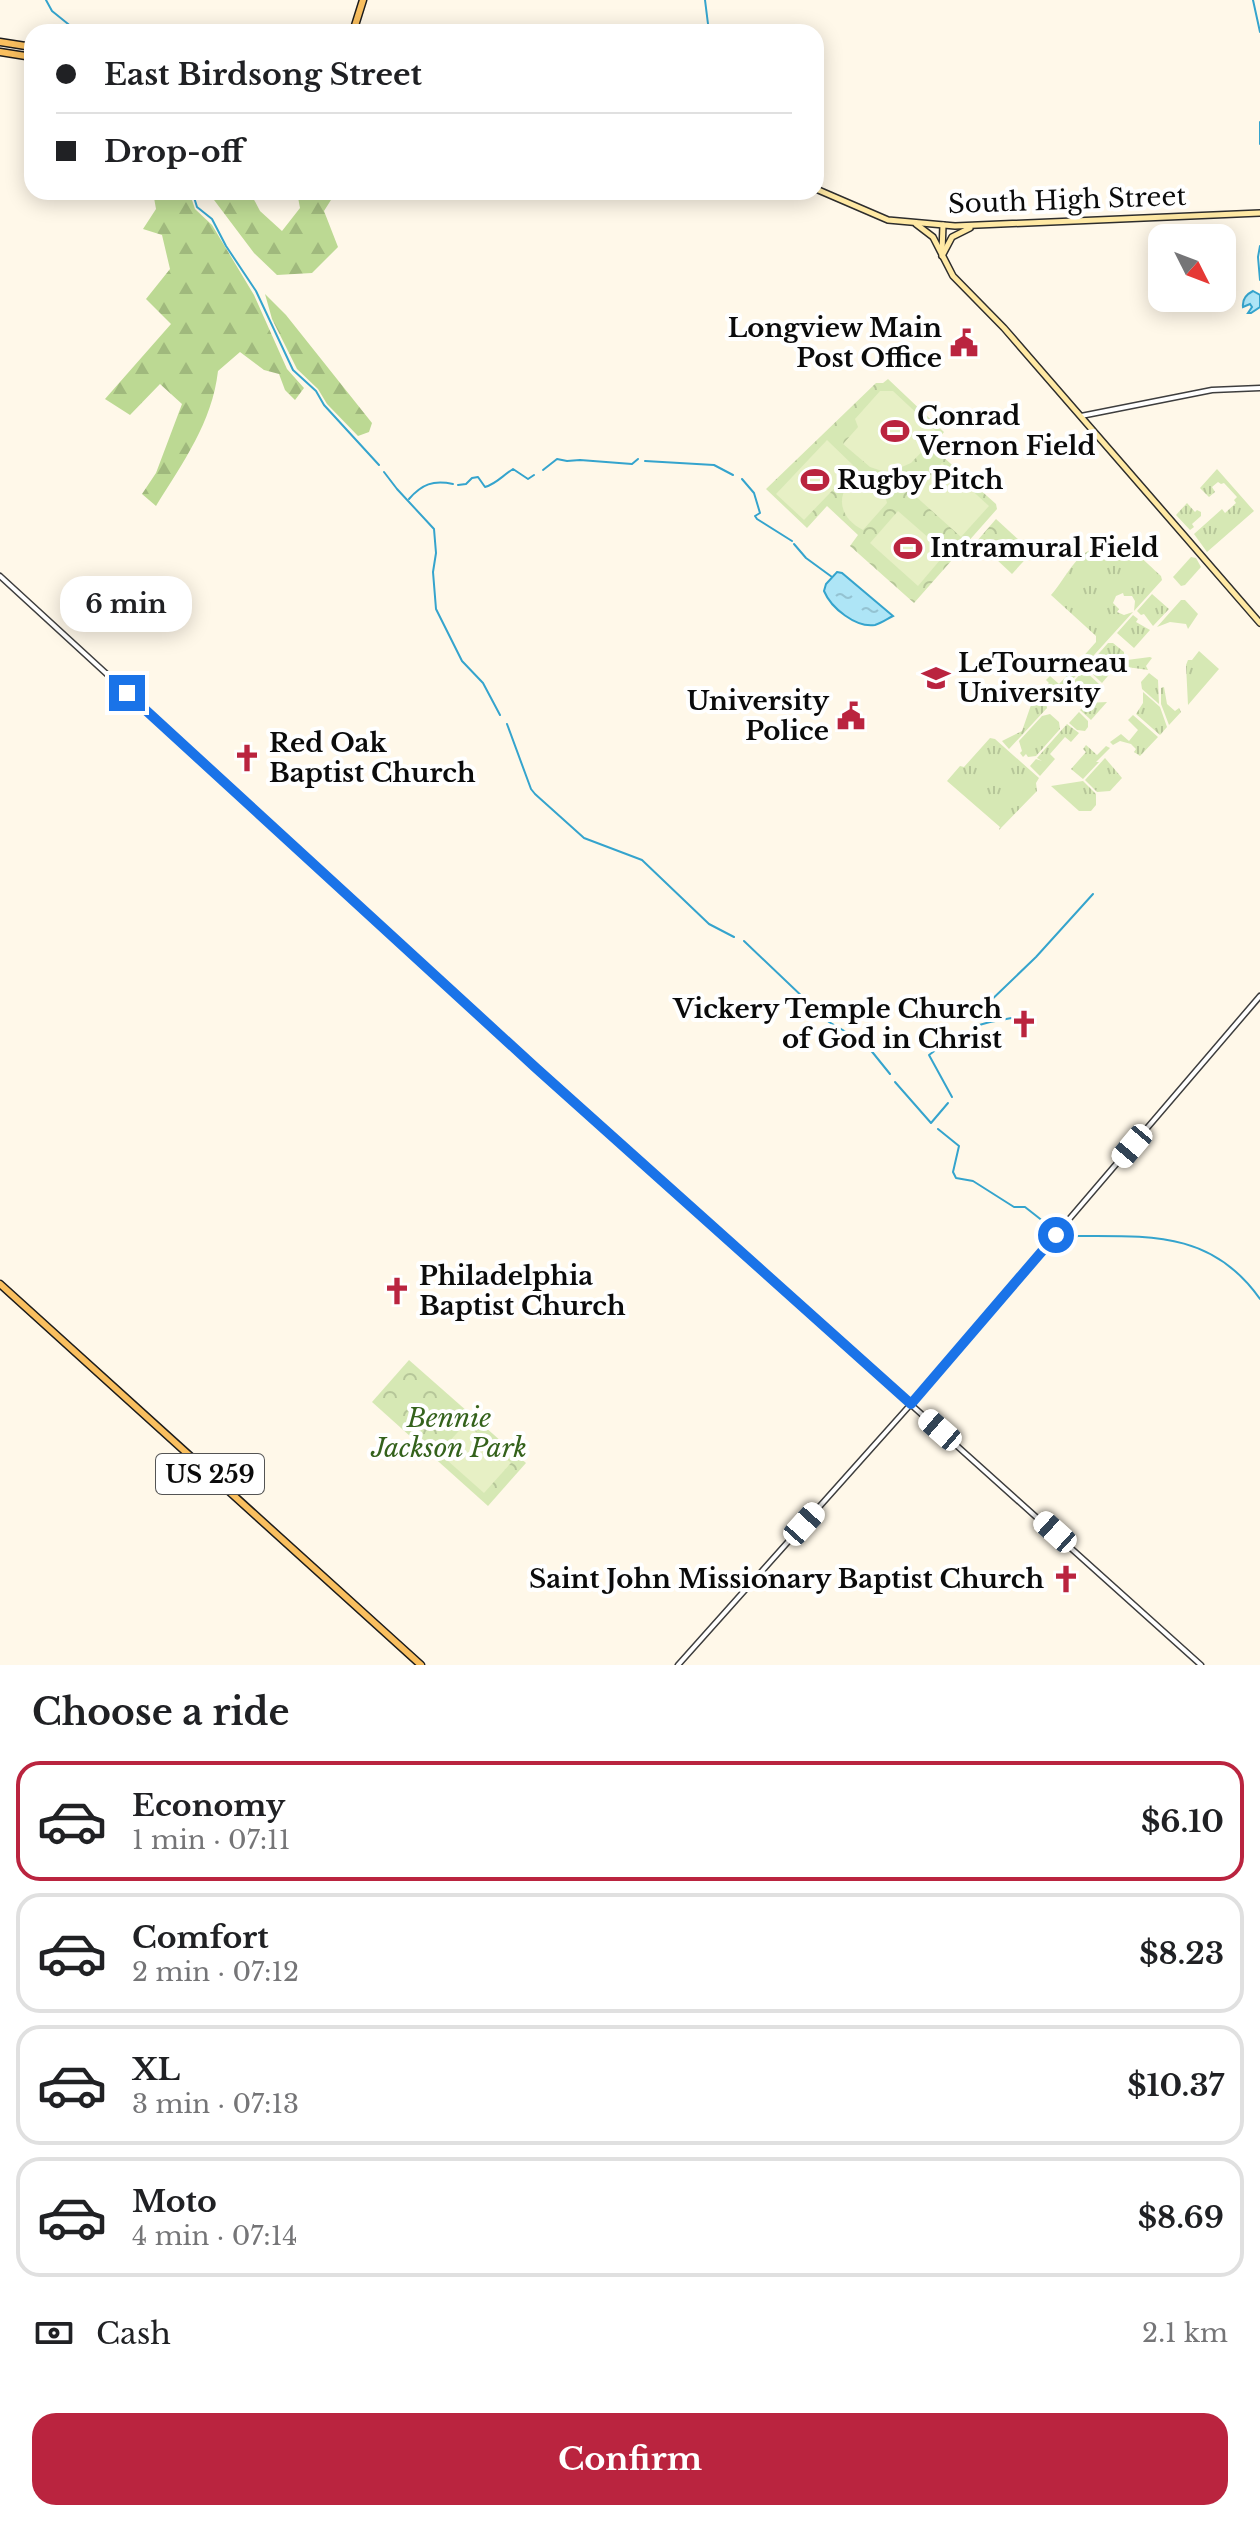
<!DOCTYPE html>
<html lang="en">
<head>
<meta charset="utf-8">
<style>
  body { margin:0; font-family:"Libre Baskerville",serif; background:#f2f2f2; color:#202124; height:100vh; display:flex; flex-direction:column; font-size:30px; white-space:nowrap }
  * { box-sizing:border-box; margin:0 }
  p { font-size:26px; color:#757577 }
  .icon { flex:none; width:44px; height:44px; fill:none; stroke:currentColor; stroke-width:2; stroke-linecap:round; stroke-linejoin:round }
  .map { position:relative; height:1665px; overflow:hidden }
  .details { display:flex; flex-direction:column; background:#fff; flex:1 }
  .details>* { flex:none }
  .top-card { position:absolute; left:24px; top:24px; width:800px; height:176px; border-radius:24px; box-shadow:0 4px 20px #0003; display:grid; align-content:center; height:176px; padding:0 32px; background:#fff }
  .needle { width:52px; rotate:132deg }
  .tools { position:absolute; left:1148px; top:224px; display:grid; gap:16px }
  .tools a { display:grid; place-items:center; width:88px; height:88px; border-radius:16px; background:#fff; box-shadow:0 4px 20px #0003; font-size:40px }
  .end { position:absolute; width:36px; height:36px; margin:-18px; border:10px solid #1a73e8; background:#fff; box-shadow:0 0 0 4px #fff }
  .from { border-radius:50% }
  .bubble { position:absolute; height:56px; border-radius:24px; background:#fff; box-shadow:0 4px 20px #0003; font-size:26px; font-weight:700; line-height:56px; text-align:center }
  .car { position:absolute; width:24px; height:48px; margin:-24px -12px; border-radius:10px; box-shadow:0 0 6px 2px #0007; background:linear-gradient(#fff 24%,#345 0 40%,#fff 0 76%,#345 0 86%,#fff 0) }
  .top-card b { display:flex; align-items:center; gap:28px; height:76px; font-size:30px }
  .top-card b+b { border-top:2px solid #e0e0e0 }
  .top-card i { width:20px; height:20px; background:#202124 }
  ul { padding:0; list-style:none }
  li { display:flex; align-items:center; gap:24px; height:120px; margin:0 16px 12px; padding:0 16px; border:4px solid #e0e0e0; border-radius:24px }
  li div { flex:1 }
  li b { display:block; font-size:30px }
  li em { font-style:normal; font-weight:700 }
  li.on { border-color:#ba243f }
  li>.icon { width:72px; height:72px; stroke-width:1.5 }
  h2 { padding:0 32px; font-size:36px; line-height:96px }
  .pay { display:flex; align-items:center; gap:20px; height:88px; padding:0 32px; font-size:30px }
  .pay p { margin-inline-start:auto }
  .button { display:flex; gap:16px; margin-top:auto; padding:16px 32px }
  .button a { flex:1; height:92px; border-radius:24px; background:#ba243f; color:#fff; font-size:32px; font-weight:700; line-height:92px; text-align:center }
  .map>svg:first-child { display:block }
  .grass { fill:url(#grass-tufts) }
  .forest { fill:url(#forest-firs) }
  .park { fill:url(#park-crowns) }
  .pitch { fill:#e7f0c5 }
  .water { fill:url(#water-ripples); stroke:#35a4cd; stroke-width:2 }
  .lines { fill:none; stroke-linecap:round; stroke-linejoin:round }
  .stream { stroke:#35a4cd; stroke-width:2 }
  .tertiary-casing { stroke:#3e3e3e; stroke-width:7 }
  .secondary-casing { stroke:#2d2d2d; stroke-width:8 }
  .primary-casing { stroke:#1c1c1c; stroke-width:9 }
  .tertiary { stroke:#fff; stroke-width:4 }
  .secondary { stroke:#ffe9a4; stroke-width:5 }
  .primary { stroke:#f9bf5f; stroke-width:6 }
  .route { stroke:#1a73e8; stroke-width:10 }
  .labels { text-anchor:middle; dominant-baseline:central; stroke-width:8; stroke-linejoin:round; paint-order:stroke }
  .shield { fill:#fff; stroke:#545454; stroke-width:2 }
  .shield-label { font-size:24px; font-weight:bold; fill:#0b0b0b }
  .street-label { font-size:26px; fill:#0b0b0b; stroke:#fff }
  .poi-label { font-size:26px; font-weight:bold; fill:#0b0b0b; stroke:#fff; text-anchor:start }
  .park-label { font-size:26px; font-style:italic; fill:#34621c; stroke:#fff }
</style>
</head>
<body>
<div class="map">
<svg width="1260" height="1665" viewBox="0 0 1260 1665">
  <defs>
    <pattern id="grass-tufts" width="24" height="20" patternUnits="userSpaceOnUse" patternTransform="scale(2)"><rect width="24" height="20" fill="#d6e8b4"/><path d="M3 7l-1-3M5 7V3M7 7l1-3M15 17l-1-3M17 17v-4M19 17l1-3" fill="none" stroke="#b6c699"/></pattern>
    <pattern id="forest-firs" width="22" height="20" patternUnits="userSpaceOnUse" patternTransform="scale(2)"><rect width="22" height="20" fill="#bcd993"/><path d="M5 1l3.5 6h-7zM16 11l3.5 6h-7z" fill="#a0b97d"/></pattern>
    <pattern id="park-crowns" width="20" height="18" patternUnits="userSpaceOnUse" patternTransform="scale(2)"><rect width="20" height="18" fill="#d6e8b4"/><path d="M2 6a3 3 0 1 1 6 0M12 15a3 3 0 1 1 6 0" fill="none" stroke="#b6c699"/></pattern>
    <pattern id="water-ripples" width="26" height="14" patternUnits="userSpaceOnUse" patternTransform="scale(2)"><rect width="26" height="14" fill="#aee5f6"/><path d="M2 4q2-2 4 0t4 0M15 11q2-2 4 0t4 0" fill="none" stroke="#94c3d2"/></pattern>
  </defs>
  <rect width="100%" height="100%" fill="#fff8e9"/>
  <!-- grass -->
  <g class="grass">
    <polygon points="1217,469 1254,511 1207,552 1194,534 1222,509 1225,513 1236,503 1234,500 1237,497 1224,483 1221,484 1218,482 1212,487 1215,492 1209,497 1200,488"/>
    <polygon points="1187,503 1195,512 1197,510 1201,512 1201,516 1192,524 1194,527 1190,530 1176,515"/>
    <path d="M1103,544C1129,542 1143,560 1161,576L1162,580L1134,611L1135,601L1132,596H1124L1123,593L1116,596L1113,603L1119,609L1117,612L1124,615L1133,612L1085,665L1080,660L1096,642V636L1051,595C1068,576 1074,553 1103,544Z"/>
    <polygon points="1191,557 1196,558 1201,567 1185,585 1181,586 1173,577"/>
    <polygon points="1152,594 1169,609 1153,626 1144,614 1141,615 1137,611"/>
    <polygon points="1181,600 1185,600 1198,614 1188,629 1186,624 1170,622 1157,627"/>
    <polygon points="1133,615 1138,619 1136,622 1150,630 1134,648 1117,633"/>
    <polygon points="1108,643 1113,643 1124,652 1124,657 1102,683 1086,668"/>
    <polygon points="1199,651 1219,669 1188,705 1186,665 1188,660 1192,660"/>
    <polygon points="1068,654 1079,662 1077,664 1082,669 1056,698 1043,684 1046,686 1049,683 1046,680 1050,676 1059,684 1076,666 1067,657"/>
    <polygon points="1150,657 1152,658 1146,666 1148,670 1120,666 1127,660"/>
    <polygon points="1084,670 1100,685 1088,697 1072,683"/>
    <polygon points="1149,673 1158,680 1159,704 1142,689 1141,682"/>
    <polygon points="1164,687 1167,704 1175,711 1179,708 1181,712 1169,725 1161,704 1161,688"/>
    <polygon points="1143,692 1160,707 1167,727 1160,735 1136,714 1143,703"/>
    <polygon points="1040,699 1046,702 1047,708 1009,749 1002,741 1022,731 1031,705"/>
    <polygon points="1107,702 1091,720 1080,710 1087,703"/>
    <polygon points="1079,712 1088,721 1088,727 1085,731 1077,730 1069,723"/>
    <polygon points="1050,714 1059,722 1060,729 1036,756 1028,757 1026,754 1023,757 1020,753 1022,751 1019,741 1042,716"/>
    <polygon points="1133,715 1158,737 1140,756 1134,752 1136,749 1131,744 1120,741 1113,745 1110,742 1121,734 1129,741 1138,730 1128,720"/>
    <polygon points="1067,724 1079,733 1071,742 1065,737 1050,754 1055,759 1040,776 1030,766 1036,759 1042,761 1037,758"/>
    <polygon points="990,738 995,739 1039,778 1036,783 1037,791 999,830 1000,827 947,781 960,766 964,767"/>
    <polygon points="1086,745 1097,755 1106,746 1110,748 1096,762 1099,762 1083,779 1071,769 1086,752 1083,749"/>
    <polygon points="1105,758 1122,778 1110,791 1097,792 1085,780"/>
    <polygon points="1083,781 1096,794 1096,805 1091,811 1079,811 1051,786"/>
  </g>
  <!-- forest -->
  <g class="forest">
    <path d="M153,192H185L191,197L195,209L212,225L254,295L287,369L304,388L295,400L285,390L279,374L264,370L240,352L218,371C212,423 183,462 156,506L142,494L156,473L182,404L160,384L130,415L105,399L171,324L146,299L170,269L162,235L143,229L156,209Z"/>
    <polygon points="208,192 250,192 260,211 282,231 300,208 297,192 336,192 324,211 338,247 312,273 277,275 254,253"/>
    <polygon points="265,294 286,315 372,423 369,432 358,436 327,404 318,389 297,369 272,319"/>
  </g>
  <!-- park -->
  <g class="park">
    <polygon points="888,379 944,432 932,447 996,504 997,509 914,603 850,546 858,535 827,506 807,528 766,489 876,383 883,383"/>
    <polygon points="996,519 1032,552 1012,574 977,541"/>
    <polygon points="409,1360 526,1463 488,1506 372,1402"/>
  </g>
  <!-- pitch -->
  <g class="pitch">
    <polygon points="880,391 893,391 939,434 911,463 888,473 870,467 843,444 858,427 855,419"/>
    <polygon points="827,440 855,467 804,520 776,494"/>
    <polygon points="942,463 989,506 961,537 913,494"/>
    <path d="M860,475L886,499L887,503L863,530C837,517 834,490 860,475Z"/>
    <polygon points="898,511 946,553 918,586 870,543"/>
    <polygon points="466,1423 511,1463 484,1493 439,1453"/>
  </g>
  <!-- water -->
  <g class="water">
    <path d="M1253,291L1260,295V307L1251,313H1248L1252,307L1250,304L1243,307C1242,299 1247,294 1253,291Z"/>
    <path d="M837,572L842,573L893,616C887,619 882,623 875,625C856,628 831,608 824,591L826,584Z"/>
  </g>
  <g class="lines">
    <!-- stream -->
    <g class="stream">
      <polyline points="46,0 52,11 78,32"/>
      <polyline points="705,0 709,32"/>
      <polyline points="1253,0 1260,32"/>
      <polyline points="1260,122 1260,144"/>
      <polyline points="190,192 193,194 197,207 212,219 226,246 256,291 293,370 316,391 324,405 379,465"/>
      <polyline points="1260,246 1258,257 1260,280"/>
      <polyline points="645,461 714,465 733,475"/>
      <polyline points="543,470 557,459 567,461 580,460 632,464 638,459"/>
      <polyline points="384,472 397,489 434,529 436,553 433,572 436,609 462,661 483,683 500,715"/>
      <polyline points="742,479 754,493 760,513 755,516 757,519 792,541"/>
      <path d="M458,485L466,484L472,478L478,477L485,487C496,484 502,476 513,469L528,479L534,475"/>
      <path d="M409,499C422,484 433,480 453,484"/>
      <polyline points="794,544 806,558 832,577"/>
      <polyline points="507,724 531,789 535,794 584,838 642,860 709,924 734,937"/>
      <polyline points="744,941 829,1022 865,1043 890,1074"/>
      <polyline points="990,1022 1017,1017"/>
      <polyline points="972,1027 990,1022 983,1008 1036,957 1093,894"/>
      <polyline points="895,1082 931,1123 948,1103"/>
      <polyline points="952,1097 929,1055 960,1032"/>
      <polyline points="938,1129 959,1146 953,1172 956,1178 973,1181 1014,1207 1025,1207 1053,1229"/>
      <path d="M1062,1237L1068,1240L1078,1236C1152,1236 1213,1232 1260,1299"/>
    </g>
    <defs>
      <g id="tertiary">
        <polyline points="1081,416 1212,390 1260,388"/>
        <polyline points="0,576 536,1068 1201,1665"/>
        <polyline points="678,1665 911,1404 1260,996"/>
      </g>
      <g id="secondary">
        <polyline points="816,189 888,220 955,226 1260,213"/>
        <polyline points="916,224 933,237 953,276 1004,328 1260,623"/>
        <polyline points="942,252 943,225"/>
        <polyline points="942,256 952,237 970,228"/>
      </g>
      <g id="primary">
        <polyline points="353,32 363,0"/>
        <polyline points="0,42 32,47"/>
        <polyline points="0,52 32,57"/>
        <polyline points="0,1284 421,1665"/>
      </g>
    </defs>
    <!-- tertiary casing -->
    <use href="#tertiary" class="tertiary-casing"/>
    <!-- secondary casing -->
    <use href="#secondary" class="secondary-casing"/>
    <!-- primary casing -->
    <use href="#primary" class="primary-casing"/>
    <!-- tertiary -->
    <use href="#tertiary" class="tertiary"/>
    <!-- secondary -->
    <use href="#secondary" class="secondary"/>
    <!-- primary -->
    <use href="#primary" class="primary"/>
  </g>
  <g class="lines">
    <!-- route -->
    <polyline class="route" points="127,693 536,1068 911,1404 1056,1235"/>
  </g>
  <!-- icons -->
  <defs>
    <symbol id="civic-bare" viewBox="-9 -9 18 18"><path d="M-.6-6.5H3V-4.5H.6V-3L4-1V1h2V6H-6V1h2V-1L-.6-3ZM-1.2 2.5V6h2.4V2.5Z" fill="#ba243f" stroke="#fff" stroke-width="2.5" paint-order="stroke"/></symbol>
    <symbol id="stadium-bare" viewBox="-9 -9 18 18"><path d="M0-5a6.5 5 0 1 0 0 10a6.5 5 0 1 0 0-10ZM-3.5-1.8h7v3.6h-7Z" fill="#ba243f" stroke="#fff" stroke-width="2.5" paint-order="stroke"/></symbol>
    <symbol id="university-bare" viewBox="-9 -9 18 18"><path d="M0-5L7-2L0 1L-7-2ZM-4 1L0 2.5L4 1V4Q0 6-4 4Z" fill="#ba243f" stroke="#fff" stroke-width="2.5" paint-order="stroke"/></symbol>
    <symbol id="church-bare" viewBox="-9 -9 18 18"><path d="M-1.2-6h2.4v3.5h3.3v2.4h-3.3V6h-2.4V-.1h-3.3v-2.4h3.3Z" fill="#ba243f" stroke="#fff" stroke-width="2.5" paint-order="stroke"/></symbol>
  </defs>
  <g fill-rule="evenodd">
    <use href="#civic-bare" x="944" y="323" width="40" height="40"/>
    <use href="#stadium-bare" x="875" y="411" width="40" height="40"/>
    <use href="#stadium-bare" x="795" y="460" width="40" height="40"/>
    <use href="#stadium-bare" x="888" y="528" width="40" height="40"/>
    <use href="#university-bare" x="916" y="658" width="40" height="40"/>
    <use href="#civic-bare" x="831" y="696" width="40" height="40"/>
    <use href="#church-bare" x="227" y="738" width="40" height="40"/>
    <use href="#church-bare" x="1004" y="1004" width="40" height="40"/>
    <use href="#church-bare" x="377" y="1271" width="40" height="40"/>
    <use href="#church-bare" x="1046" y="1559" width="40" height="40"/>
  </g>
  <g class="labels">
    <!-- shield labels -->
    <rect class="shield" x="156" y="1454" width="108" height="40" rx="6"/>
    <g class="shield-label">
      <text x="210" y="1474">US 259</text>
    </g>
    <!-- street labels -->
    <g class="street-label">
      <text transform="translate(1067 200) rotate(-2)">South High Street</text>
    </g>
    <!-- poi labels -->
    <g class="poi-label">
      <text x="942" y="328" text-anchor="end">Longview Main<tspan x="942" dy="30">Post Office</tspan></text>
      <text x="917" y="416">Conrad<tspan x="917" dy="30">Vernon Field</tspan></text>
      <text x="837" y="480">Rugby Pitch</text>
      <text x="930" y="548">Intramural Field</text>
      <text x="958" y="663">LeTourneau<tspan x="958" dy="30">University</tspan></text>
      <text x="829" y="701" text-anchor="end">University<tspan x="829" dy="30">Police</tspan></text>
      <text x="269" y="743">Red Oak<tspan x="269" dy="30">Baptist Church</tspan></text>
      <text x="1002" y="1009" text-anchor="end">Vickery Temple Church<tspan x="1002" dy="30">of God in Christ</tspan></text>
      <text x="419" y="1276">Philadelphia<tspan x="419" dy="30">Baptist Church</tspan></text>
      <text x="1044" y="1579" text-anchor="end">Saint John Missionary Baptist Church</text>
    </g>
    <!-- park labels -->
    <g class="park-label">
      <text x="449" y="1418">Bennie<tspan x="449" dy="30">Jackson Park</tspan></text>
    </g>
  </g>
</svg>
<div class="tools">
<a><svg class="needle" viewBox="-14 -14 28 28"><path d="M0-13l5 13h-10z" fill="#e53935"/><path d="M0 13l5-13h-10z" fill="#757577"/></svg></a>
</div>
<i class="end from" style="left:1056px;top:1235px"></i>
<i class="end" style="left:127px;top:693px"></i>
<div class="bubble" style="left:60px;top:576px;width:132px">6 min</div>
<i class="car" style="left:1132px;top:1146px;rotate:220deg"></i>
<i class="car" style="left:940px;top:1430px;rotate:311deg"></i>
<i class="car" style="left:804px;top:1524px;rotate:42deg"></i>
<i class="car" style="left:1055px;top:1532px;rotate:312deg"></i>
<div class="top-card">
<b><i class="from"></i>East Birdsong Street</b>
<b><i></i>Drop-off</b>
</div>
</div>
<section class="details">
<h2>Choose a ride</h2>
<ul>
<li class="on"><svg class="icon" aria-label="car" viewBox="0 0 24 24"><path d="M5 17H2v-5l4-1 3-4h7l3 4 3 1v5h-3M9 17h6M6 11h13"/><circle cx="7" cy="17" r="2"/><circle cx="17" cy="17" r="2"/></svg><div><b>Economy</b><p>1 min · 07:11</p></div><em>$6.10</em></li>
<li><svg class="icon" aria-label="car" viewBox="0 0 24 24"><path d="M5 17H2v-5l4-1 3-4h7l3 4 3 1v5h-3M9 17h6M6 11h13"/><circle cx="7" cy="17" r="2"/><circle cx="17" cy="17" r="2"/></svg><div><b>Comfort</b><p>2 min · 07:12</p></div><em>$8.23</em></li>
<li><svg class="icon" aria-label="car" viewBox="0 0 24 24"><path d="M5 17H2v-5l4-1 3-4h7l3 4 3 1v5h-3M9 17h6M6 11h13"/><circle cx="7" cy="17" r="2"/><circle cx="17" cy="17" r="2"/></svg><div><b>XL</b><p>3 min · 07:13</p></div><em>$10.37</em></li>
<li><svg class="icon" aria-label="car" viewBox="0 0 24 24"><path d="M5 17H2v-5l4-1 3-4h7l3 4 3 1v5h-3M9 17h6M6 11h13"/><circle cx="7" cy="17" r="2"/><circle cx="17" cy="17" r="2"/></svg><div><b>Moto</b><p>4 min · 07:14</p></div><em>$8.69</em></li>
</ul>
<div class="pay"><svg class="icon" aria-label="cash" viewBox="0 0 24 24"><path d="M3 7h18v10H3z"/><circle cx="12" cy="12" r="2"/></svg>Cash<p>2.1 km</p></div>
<div class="button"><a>Confirm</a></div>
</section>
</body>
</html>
